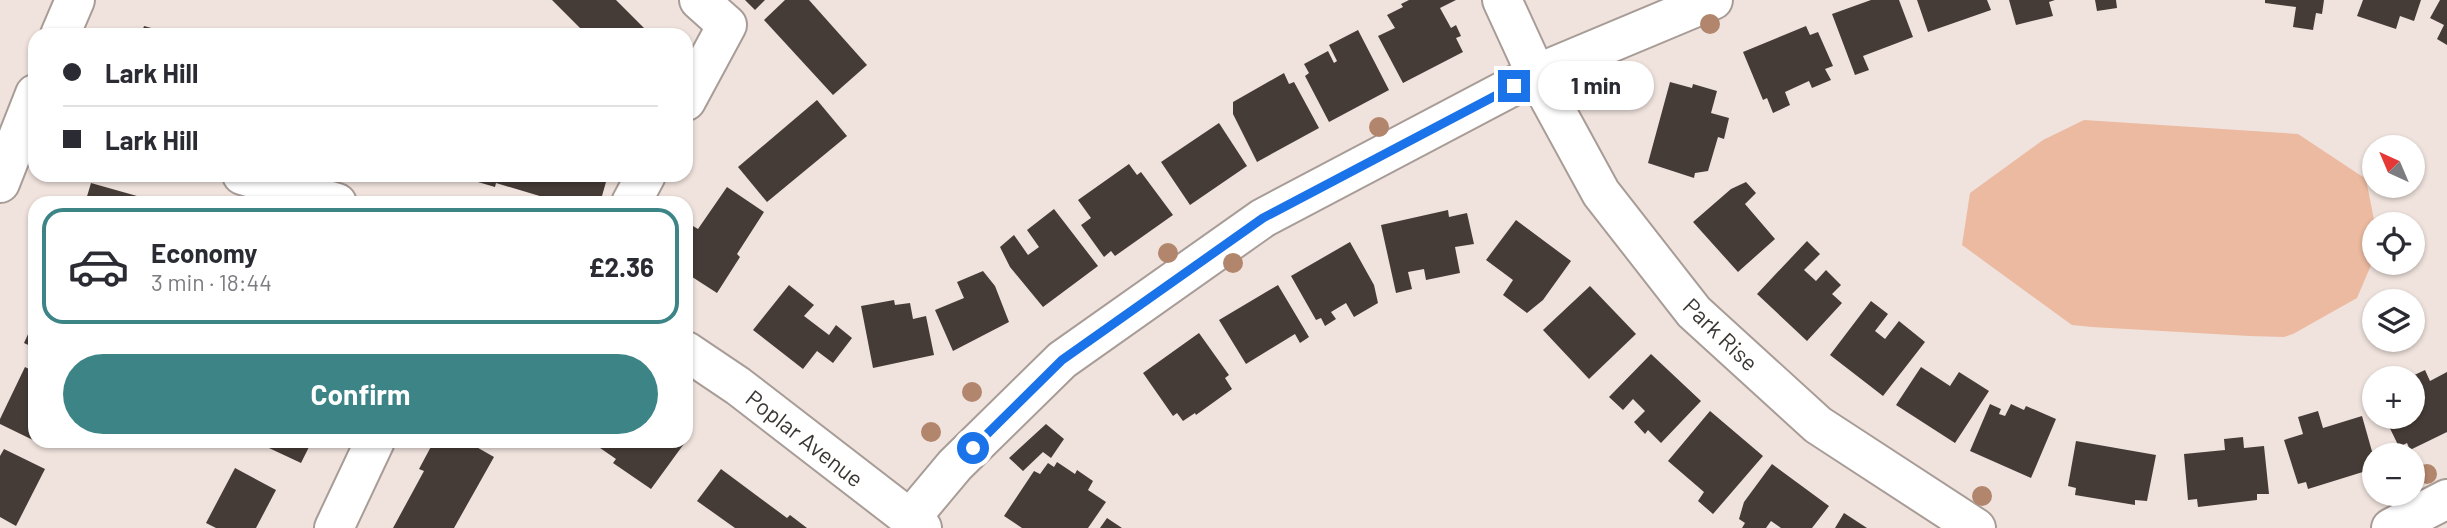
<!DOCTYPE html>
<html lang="en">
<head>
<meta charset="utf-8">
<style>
  body { margin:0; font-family:Barlow,sans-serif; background:#f7f7f7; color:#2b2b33; height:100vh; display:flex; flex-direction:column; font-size:26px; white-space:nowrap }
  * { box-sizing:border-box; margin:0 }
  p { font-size:23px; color:#7c7c81 }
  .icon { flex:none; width:38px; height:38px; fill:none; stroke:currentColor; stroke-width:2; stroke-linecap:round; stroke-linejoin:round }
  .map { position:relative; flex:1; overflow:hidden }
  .drawer { position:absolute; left:28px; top:196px; width:665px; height:252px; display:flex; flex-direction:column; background:#fff; border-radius:21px; box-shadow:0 2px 5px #0004 }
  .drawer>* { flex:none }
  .top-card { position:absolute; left:28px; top:28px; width:665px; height:154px; border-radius:21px; box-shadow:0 2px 5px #0004; display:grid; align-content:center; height:154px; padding:0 35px; background:#fff }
  .needle { width:46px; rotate:316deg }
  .controls { position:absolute; left:2362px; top:135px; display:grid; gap:14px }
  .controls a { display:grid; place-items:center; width:63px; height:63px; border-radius:50%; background:#fff; box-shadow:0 2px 5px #0004; font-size:35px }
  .end { position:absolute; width:32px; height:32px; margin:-16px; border:9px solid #1a73e8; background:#fff; box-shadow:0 0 0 4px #fff }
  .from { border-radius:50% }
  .bubble { position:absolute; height:49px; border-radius:24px; background:#fff; box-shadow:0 2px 5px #0004; font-size:23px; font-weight:700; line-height:49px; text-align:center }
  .top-card b { display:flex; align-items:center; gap:24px; height:66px; font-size:26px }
  .top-card b+b { border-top:2px solid #e1e1e2 }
  .top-card i { width:18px; height:18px; background:#2b2b33 }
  ul { padding:12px 0 0; list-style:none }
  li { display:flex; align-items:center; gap:21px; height:116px; margin:0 14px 10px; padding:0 21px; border:4px solid transparent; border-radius:21px }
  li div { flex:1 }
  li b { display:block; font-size:26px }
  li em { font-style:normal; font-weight:700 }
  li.current { border-color:#3c8486 }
  li>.icon { width:63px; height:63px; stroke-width:1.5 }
  .cta { display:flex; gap:14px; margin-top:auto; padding:14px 35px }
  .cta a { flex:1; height:80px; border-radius:42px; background:#3c8486; color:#fff; font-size:28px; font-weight:700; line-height:80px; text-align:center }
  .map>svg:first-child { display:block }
  .green { fill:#ebbaa1 }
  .building { fill:#463c37 }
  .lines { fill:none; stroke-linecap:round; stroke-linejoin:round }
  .minor-casing { stroke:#a89c97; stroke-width:42 }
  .minor { stroke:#fff; stroke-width:38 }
  .tree { fill:#b2866c }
  .route { stroke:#1a73e8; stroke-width:9 }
  .labels { text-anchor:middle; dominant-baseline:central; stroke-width:7; stroke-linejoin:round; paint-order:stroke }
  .street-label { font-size:23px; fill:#3a3633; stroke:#fff }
</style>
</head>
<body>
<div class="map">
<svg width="2447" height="528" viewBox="0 0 2447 528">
  <rect width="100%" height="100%" fill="#f0e3dd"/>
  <!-- green -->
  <polygon class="green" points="2084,120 2298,134 2366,179 2375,225 2375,256 2357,298 2293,334 2284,337 2249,336 2092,327 2072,325 2065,320 1962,245 1970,193 2043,140"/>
  <!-- building -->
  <g class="building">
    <polygon points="552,0 616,0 651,35 587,35"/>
    <polygon points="745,0 765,0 755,10"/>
    <polygon points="785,0 809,0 867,65 833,95 764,20"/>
    <polygon points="1409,0 1456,0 1440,8 1451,28 1456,25 1461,36 1456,38 1463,52 1403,83 1378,36 1395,28 1387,15 1403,7 1401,4"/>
    <polygon points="1871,0 1899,0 1913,37 1863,56 1869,70 1855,75 1832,14"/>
    <polygon points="1917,0 1987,0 1991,10 1928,32"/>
    <polygon points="2009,0 2055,0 2049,2 2053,16 2016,25"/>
    <polygon points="2095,0 2116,0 2117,8 2097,11"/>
    <polygon points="2265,0 2324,0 2322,14 2316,13 2313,30 2293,27 2296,7 2265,3"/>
    <polygon points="2363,0 2421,0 2414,21 2400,16 2396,29 2357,16"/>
    <polygon points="2440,0 2447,0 2447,45 2437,39 2444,25 2430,18"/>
    <polygon points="144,26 173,34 173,35 141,35"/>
    <polygon points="1806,26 1810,35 1818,32 1833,66 1825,69 1831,80 1812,88 1809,81 1785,92 1790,105 1773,113 1767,98 1763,100 1743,52"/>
    <polygon points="1358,30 1389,90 1329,122 1305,76 1309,73 1304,64 1328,51 1334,63 1337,61 1329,45"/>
    <polygon points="1284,73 1289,84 1294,82 1319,128 1257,162 1233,114 1233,102"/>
    <polygon points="1670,82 1692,88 1693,84 1717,91 1711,113 1729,118 1724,139 1718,137 1708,171 1695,173 1694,178 1648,163"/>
    <polygon points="817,100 847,136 767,202 738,167"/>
    <polygon points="1219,123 1247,166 1190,205 1161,162"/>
    <polygon points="1129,164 1137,175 1141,172 1173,215 1115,256 1111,251 1104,257 1081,225 1091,218 1078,200"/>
    <polygon points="454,175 608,175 600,203 563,203 496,183 495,187"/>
    <polygon points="1746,182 1756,193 1745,204 1775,239 1738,272 1693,222 1731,189"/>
    <polygon points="91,183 137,196 135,200 144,203 85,203"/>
    <polygon points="727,187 764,212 737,254 740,257 717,293 686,273 686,238 693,226 698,229"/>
    <polygon points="1054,209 1098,266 1043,307 1010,267 1000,247 1014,235 1028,255 1039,247 1027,230"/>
    <polygon points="1448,210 1449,217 1467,213 1474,244 1455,247 1460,273 1426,280 1424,269 1408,272 1412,289 1396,293 1381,225"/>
    <polygon points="1516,220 1571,261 1543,300 1527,313 1503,295 1513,280 1486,260"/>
    <polygon points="1807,241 1820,254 1804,270 1816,281 1826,270 1841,285 1832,294 1842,303 1807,341 1757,294"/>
    <polygon points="1350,242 1374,285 1378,303 1354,317 1346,303 1331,312 1336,319 1325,326 1321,318 1316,320 1291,276"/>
    <polygon points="983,271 995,286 1009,322 953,351 935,310 964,298 957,282"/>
    <polygon points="789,285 814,305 804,316 829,335 836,325 852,338 833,363 817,351 803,369 753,330"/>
    <polygon points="1278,285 1309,337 1300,343 1295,334 1246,364 1219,320"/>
    <polygon points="1590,286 1636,334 1589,379 1543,330"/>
    <polygon points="894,300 895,305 910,303 913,319 926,316 934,355 873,368 861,306"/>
    <polygon points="1871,301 1888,314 1875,331 1885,339 1899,321 1925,342 1883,396 1830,355"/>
    <polygon points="35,319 35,348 24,343"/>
    <polygon points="1199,333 1229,375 1225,378 1232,389 1196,415 1195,413 1183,421 1177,413 1173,416 1143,373"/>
    <polygon points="1651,354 1701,401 1661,443 1648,430 1645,434 1634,422 1645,411 1633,399 1623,410 1609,397"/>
    <polygon points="25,367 35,372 35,441 0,424 0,419"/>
    <polygon points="1921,367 1950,386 1959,372 1989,391 1955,443 1896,405"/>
    <polygon points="2425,370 2430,381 2447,372 2447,432 2410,450 2407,443 2399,447 2384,416 2413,416 2413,389 2416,388 2413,378 2408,378"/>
    <polygon points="1990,404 2001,409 1999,414 2005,416 2011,404 2024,410 2026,406 2056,419 2031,478 1970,451"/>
    <polygon points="1710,411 1763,456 1713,514 1698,501 1704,492 1668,461"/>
    <polygon points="2318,411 2323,428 2362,416 2375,462 2364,465 2366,471 2308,489 2306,482 2298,484 2284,440 2303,434 2298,417"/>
    <polygon points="1046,424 1064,439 1051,458 1043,452 1023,471 1009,458"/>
    <polygon points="2243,437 2244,448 2264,446 2269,494 2257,494 2257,500 2198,507 2197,499 2188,500 2184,454 2225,450 2224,439"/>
    <polygon points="254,441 312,441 301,463"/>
    <polygon points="434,441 466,441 494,457 454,528 393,528 424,471 419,469"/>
    <polygon points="590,441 686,441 651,489 613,463 616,459"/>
    <polygon points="2076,441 2156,455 2147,501 2135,500 2135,505 2075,495 2076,488 2068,486"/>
    <polygon points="4,449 45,469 16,526 0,517 0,456"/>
    <polygon points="1057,462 1075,474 1077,470 1093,481 1088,490 1106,502 1088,528 1022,528 1004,516 1034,471 1040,474 1048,463 1054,467"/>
    <polygon points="1772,464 1829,506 1812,528 1781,528 1771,521 1766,528 1742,528 1745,523 1739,519 1744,502"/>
    <polygon points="235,468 276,490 256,528 216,528 206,523"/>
    <polygon points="721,469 787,518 790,515 807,528 735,528 697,501"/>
    <polygon points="1844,513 1867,528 1835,528"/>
    <polygon points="1107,518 1122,528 1100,528"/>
  </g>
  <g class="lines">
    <defs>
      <g id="minor">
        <polyline points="1502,0 1536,74 1601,193 1694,312 1818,425 1976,528"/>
        <polyline points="60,35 75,0"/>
        <polyline points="686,101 727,25 699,0"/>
        <polyline points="242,175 337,203"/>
        <polyline points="0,183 35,94"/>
        <polyline points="631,203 646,175"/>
        <polyline points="686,351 738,386 922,528"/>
        <polyline points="909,520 955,465 1062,360 1263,218 1536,74 1713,0"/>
        <polyline points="334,528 375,441"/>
        <polyline points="2391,528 2447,499"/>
      </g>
    </defs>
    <!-- minor casing -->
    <use href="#minor" class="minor-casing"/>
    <!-- minor -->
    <use href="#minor" class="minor"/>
  </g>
  <!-- trees -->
  <g class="tree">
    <circle cx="1710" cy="24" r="10"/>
    <circle cx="1379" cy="127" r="10"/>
    <circle cx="1168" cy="253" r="10"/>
    <circle cx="1233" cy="263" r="10"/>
    <circle cx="972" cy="392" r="10"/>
    <circle cx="931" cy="432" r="10"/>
    <circle cx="2427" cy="474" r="10"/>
    <circle cx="1982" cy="496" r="10"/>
  </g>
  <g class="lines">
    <!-- route -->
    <polyline class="route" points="973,448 1062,360 1263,218 1514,86"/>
  </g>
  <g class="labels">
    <!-- street labels -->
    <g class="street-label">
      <text transform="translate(1721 334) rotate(44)">Park Rise</text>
      <text transform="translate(805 438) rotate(38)">Poplar Avenue</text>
    </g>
  </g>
</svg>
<div class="controls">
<a><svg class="needle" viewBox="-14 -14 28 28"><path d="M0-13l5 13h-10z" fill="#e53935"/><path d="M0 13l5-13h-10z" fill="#7c7c81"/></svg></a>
<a><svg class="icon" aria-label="locate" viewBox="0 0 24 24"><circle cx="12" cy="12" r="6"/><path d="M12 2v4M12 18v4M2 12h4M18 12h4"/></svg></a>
<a><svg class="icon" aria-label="layers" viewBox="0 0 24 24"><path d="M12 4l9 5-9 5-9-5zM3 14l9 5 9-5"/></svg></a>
<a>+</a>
<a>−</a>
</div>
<i class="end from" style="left:973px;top:448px"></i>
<i class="end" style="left:1514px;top:86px"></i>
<div class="bubble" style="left:1538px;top:61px;width:116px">1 min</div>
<div class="top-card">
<b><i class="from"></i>Lark Hill</b>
<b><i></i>Lark Hill</b>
</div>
<section class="drawer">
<ul>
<li class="current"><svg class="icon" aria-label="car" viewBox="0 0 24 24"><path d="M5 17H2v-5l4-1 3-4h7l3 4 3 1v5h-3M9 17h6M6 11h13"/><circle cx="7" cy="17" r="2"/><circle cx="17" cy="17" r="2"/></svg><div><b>Economy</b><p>3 min · 18:44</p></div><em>£2.36</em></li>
</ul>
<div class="cta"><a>Confirm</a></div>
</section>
</div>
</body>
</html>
